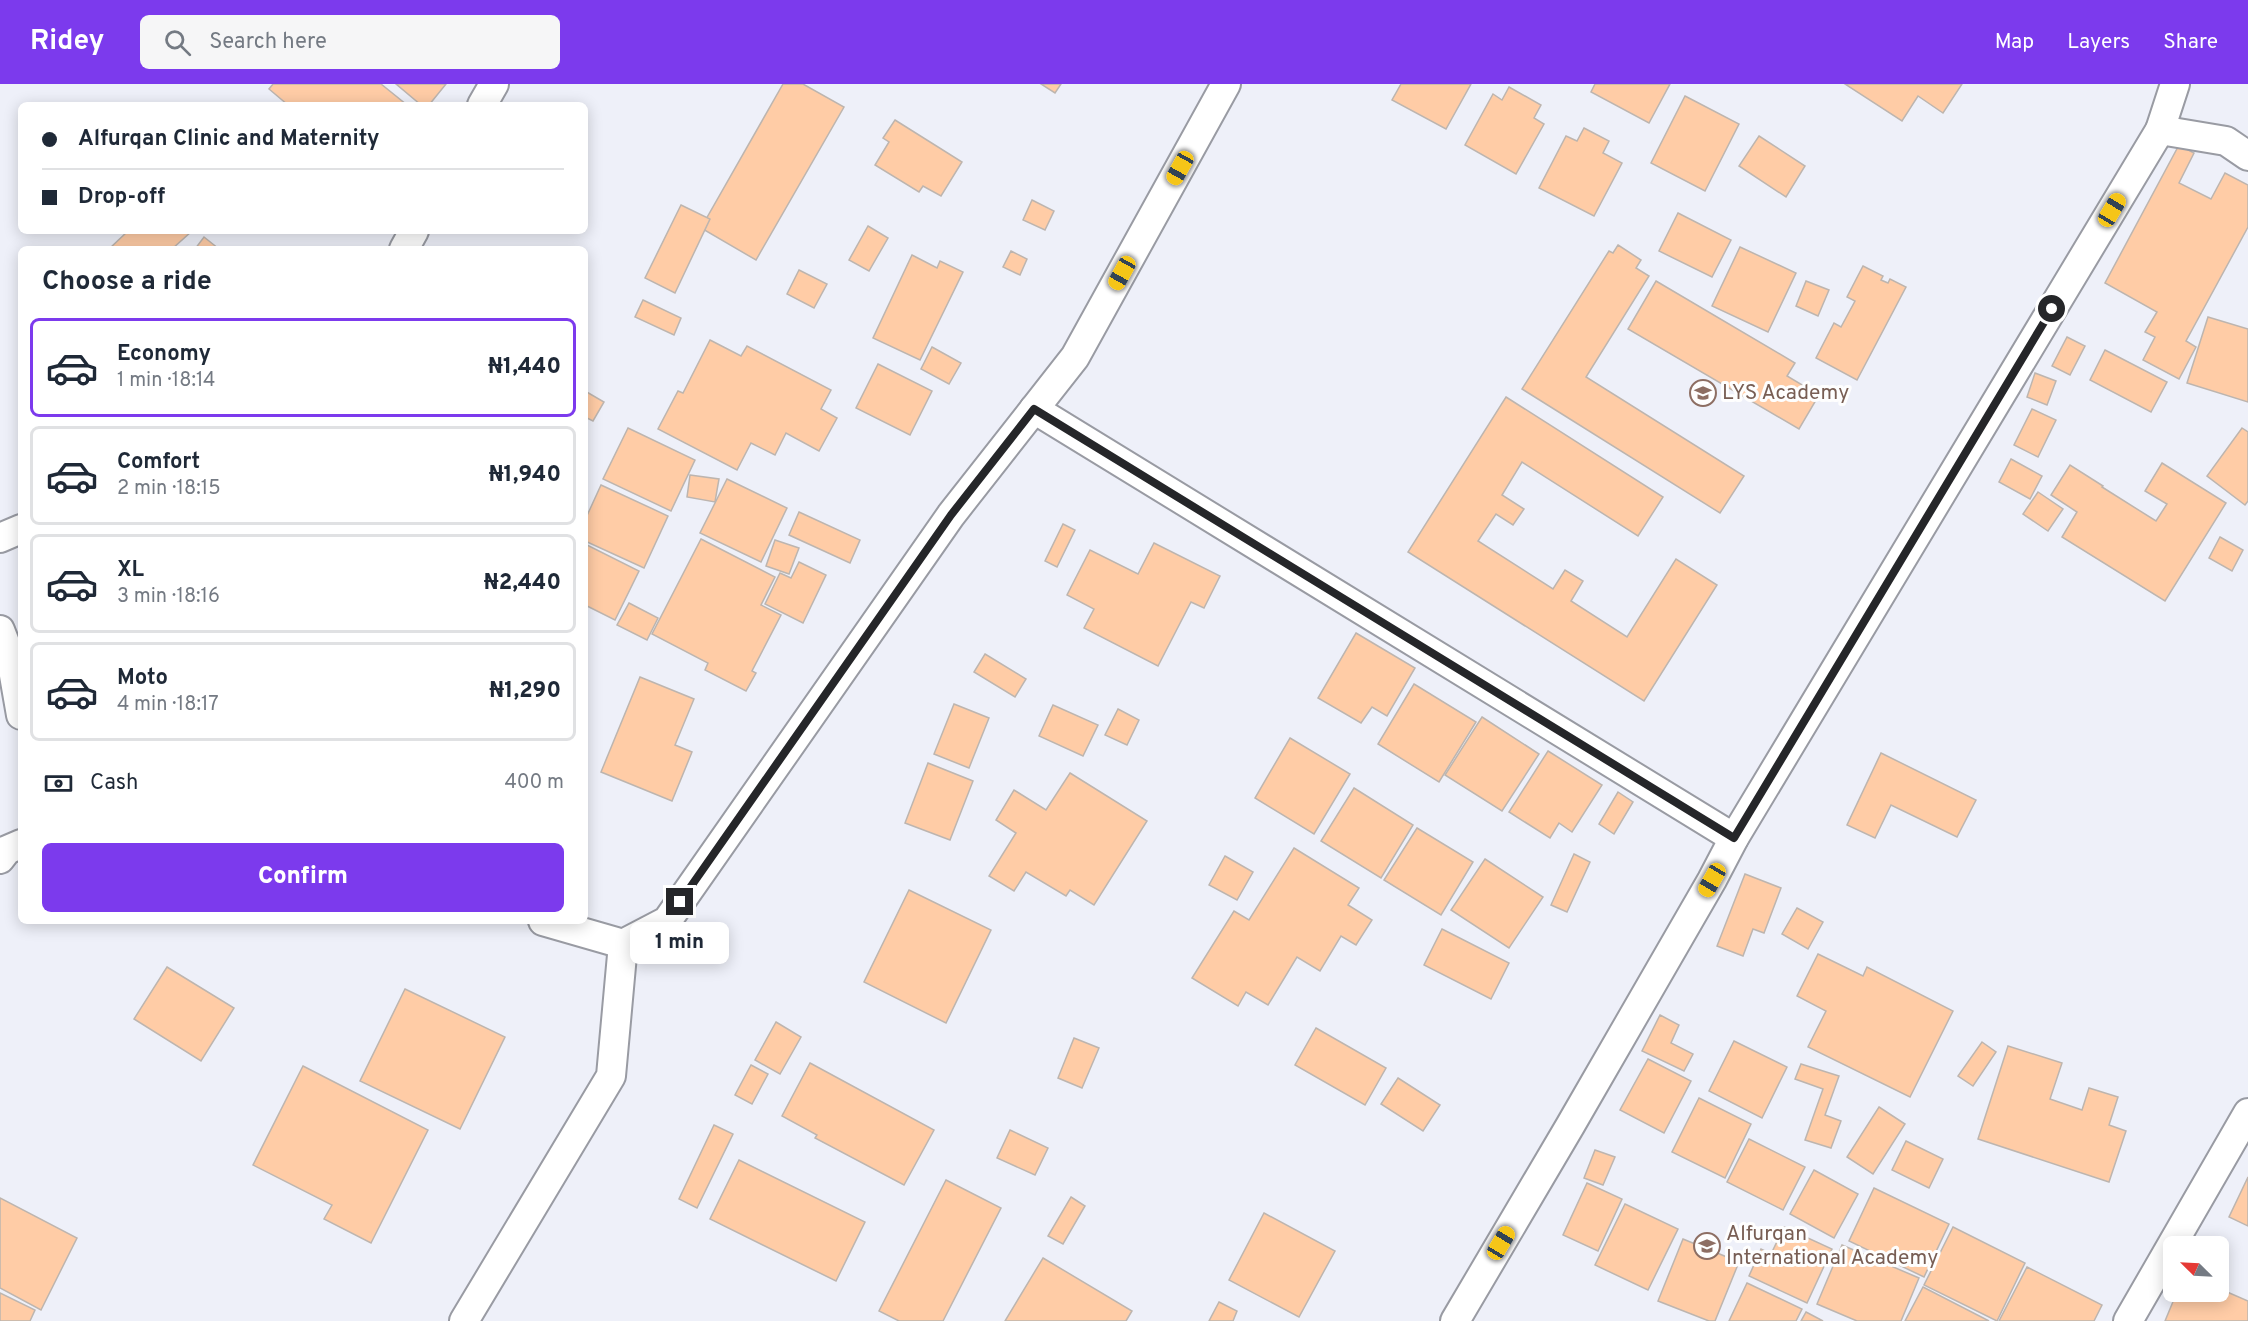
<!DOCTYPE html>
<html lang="en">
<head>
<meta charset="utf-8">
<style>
  body { margin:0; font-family:Overpass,sans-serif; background:#f6f6f7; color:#1f2937; height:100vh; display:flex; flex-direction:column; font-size:22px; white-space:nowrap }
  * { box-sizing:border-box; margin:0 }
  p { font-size:20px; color:#747a83 }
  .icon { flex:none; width:33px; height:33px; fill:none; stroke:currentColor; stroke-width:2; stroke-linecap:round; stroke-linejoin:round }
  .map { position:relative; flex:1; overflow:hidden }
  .sheet { position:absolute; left:18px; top:162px; width:570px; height:678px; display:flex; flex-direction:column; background:#fff; border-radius:9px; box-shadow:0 3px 15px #0003 }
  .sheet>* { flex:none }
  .hud { position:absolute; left:18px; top:18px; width:570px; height:132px; border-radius:9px; box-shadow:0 3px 15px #0003; display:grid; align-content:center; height:132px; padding:0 24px; background:#fff }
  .needle { width:39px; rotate:294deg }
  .buttons { position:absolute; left:2163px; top:1152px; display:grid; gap:12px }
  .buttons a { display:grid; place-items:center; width:66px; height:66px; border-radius:9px; background:#fff; box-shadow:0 3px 15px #0003; font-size:30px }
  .end { position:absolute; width:27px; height:27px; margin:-14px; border:8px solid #252629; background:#fff; box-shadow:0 0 0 3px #fff }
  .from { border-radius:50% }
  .bubble { position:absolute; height:42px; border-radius:9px; background:#fff; box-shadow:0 3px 15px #0003; font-size:20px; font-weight:800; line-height:42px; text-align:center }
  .car { position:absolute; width:18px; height:36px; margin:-18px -9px; border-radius:8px; box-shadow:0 0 4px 2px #0007; background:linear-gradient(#f5c518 24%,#345 0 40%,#f5c518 0 76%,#345 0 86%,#f5c518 0) }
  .hud b { display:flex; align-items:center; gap:21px; height:57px; font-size:22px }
  .hud b+b { border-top:2px solid #e0e1e3 }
  .hud i { width:15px; height:15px; background:#1f2937 }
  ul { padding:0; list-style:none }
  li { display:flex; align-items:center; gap:18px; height:99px; margin:0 12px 9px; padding:0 12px; border:3px solid #e0e1e3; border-radius:9px }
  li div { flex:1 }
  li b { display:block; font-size:22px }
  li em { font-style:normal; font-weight:800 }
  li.on { border-color:#7c3aed }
  li>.icon { width:54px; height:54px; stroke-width:1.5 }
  h2 { padding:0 24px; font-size:27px; line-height:72px }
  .pay { display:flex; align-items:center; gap:15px; height:66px; padding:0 24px; font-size:22px }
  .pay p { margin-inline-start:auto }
  .primary-button { display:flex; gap:12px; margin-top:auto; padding:12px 24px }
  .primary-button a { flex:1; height:69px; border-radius:9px; background:#7c3aed; color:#fff; font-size:24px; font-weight:800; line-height:69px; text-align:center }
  header { display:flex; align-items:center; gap:36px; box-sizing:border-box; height:84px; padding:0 30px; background:#7c3aed; color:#fff }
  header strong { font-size:28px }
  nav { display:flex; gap:33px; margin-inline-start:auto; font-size:21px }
  .search { width:420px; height:54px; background:#f6f6f7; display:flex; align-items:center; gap:15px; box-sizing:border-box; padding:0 21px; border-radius:9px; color:#747a83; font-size:22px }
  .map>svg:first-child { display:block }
  .building { fill:#ffcca6; stroke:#bdb5af; stroke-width:1.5 }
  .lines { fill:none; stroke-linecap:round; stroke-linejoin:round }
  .street-casing { stroke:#999ba3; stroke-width:32 }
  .street { stroke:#fff; stroke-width:28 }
  .route { stroke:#252629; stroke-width:8 }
  .labels { text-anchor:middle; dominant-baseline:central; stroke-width:6; stroke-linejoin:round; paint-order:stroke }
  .education-label { font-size:21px; fill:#785e54; stroke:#fefefe; text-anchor:start }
</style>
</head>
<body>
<header>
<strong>Ridey</strong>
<div class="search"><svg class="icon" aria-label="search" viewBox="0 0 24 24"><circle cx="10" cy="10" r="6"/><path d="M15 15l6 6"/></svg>Search here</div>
<nav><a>Map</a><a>Layers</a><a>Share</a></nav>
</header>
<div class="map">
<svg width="2248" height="1237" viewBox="0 0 2248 1237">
  <rect width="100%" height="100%" fill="#eef0f9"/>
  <!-- building -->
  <g class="building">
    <polygon points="273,0 381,0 407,21 288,21 269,5"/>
    <polygon points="396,0 446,0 429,21 421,21"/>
    <polygon points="783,0 803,0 844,23 756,176 701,144"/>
    <polygon points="1041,0 1061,0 1055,9"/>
    <polygon points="1401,0 1471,0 1446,45 1392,16"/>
    <polygon points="1595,0 1670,0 1649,39 1591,8"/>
    <polygon points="1845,0 1962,0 1943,29 1918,12 1902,37"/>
    <polygon points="1509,3 1541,21 1534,34 1544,40 1516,90 1465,61 1493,10 1502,16"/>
    <polygon points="1685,12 1739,40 1705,107 1651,79"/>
    <polygon points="895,36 962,78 941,112 923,102 919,108 875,81 889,58 883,54"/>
    <polygon points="1584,44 1609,57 1603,69 1622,79 1594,132 1539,104 1566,52 1577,57"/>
    <polygon points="1759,52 1805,82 1786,113 1739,82"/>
    <polygon points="2179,61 2194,69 2179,99 2211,115 2225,89 2248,101 2248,143 2186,257 2196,263 2179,295 2143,276 2155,253 2145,248 2157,228 2105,199"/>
    <polygon points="1032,116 1054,127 1045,146 1023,136"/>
    <polygon points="681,121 710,135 675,209 645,194"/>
    <polygon points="1678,129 1731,156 1712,193 1659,167"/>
    <polygon points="868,142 888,154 869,187 849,176"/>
    <polygon points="128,147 192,147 172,165 109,165"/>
    <polygon points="204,153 219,165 195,165"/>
    <polygon points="1618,161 1641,176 1636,184 1649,192 1586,293 1744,392 1720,429 1522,305 1609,167 1613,169"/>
    <polygon points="1740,163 1796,189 1768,248 1712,222"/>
    <polygon points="1011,167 1027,175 1020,191 1003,183"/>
    <polygon points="912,171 937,184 940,177 963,188 920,276 873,254"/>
    <polygon points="1863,182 1883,192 1881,196 1888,199 1890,195 1906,203 1857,296 1816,274 1834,239 1841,243 1855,217 1847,213"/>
    <polygon points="799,186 827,200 814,224 787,210"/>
    <polygon points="1656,197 1795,279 1787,292 1819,311 1799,345 1628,245"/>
    <polygon points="1806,197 1829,206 1818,232 1796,222"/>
    <polygon points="643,216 681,234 674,251 635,233"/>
    <polygon points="2208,233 2248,245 2248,318 2187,299"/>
    <polygon points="2067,253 2085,262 2070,291 2052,282"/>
    <polygon points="710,256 741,272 747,262 831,306 821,325 837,334 819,367 786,349 775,371 751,359 737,386 658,345 678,307 683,309"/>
    <polygon points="932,263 961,279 949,300 921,285"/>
    <polygon points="2105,266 2167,298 2151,328 2090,296"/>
    <polygon points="878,280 932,307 910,351 856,324"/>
    <polygon points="2035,289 2056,297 2047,321 2027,313"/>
    <polygon points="585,307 604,318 593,337 585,333"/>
    <polygon points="1506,313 1663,413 1638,452 1522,378 1502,411 1524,425 1513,441 1496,430 1478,457 1553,505 1565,486 1583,497 1571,517 1627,553 1676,475 1717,501 1644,617 1408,468"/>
    <polygon points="2032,325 2056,336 2038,373 2014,361"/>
    <polygon points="628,344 695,376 671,427 603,395"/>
    <polygon points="2242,344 2248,348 2248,417 2245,421 2207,392"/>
    <polygon points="2011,375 2042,392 2030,415 1999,398"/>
    <polygon points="2162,379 2226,419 2165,517 2062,453 2077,428 2051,411 2070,381 2103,402 2102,403 2156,437 2167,420 2145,407"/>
    <polygon points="690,391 719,395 715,418 687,413"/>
    <polygon points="727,395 787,424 761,478 700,449"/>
    <polygon points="601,401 668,432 644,484 585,457 585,436"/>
    <polygon points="2038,408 2063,425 2048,447 2023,430"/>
    <polygon points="799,428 860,456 850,479 789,451"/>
    <polygon points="1063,440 1075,446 1057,483 1045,477"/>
    <polygon points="2220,453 2243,466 2232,487 2209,474"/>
    <polygon points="701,455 775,493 761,521 781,531 752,587 756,589 746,607 705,586 708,579 652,550"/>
    <polygon points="775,456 799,464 789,490 766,482"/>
    <polygon points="1154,459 1220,492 1204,524 1191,518 1158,582 1084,544 1094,525 1067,511 1090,466 1138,490"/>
    <polygon points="585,460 639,487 615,536 585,521"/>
    <polygon points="799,478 826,491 803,539 765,520 780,489 791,494"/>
    <polygon points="629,519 658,534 647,556 617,541"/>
    <polygon points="1356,549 1415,584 1387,632 1372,623 1361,639 1318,614"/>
    <polygon points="985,570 1026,595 1015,613 974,588"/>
    <polygon points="640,593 694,615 675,661 692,668 672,717 601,688"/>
    <polygon points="1414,600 1476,638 1439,698 1378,660"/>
    <polygon points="954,620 989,634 969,684 934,670"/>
    <polygon points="1053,621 1098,641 1083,672 1039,652"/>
    <polygon points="1118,625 1139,636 1127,661 1105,651"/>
    <polygon points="1482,633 1539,670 1502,727 1445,691"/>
    <polygon points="1290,654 1350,690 1314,750 1255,714"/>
    <polygon points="1548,667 1602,701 1572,748 1559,739 1550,754 1509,728"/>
    <polygon points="1881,669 1976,716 1957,753 1891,721 1875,754 1847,741"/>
    <polygon points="928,679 973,697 950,756 905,739"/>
    <polygon points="1070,689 1147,737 1094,821 1070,806 1066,812 1026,788 1014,807 989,792 1016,749 996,736 1014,706 1046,726"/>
    <polygon points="1354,704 1413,741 1381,794 1321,757"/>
    <polygon points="1618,708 1633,718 1614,750 1599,740"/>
    <polygon points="1417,744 1473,778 1441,831 1384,796"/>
    <polygon points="1294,764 1359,804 1348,821 1372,836 1356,861 1341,852 1320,887 1297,873 1268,921 1246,908 1238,922 1192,894 1234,827 1249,836"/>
    <polygon points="1574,770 1590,778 1567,828 1551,821"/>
    <polygon points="1225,772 1253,788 1237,816 1209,801"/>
    <polygon points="1485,775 1543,813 1509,864 1451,826"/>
    <polygon points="1745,790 1781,804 1764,849 1753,845 1743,872 1717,862"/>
    <polygon points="909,806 991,846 946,939 864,898"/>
    <polygon points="1797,824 1823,838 1808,865 1782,850"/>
    <polygon points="1442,845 1509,879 1491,915 1424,881"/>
    <polygon points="1818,870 1863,892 1867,883 1953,927 1910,1013 1808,963 1826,927 1797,912"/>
    <polygon points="167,883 234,924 201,977 134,935"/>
    <polygon points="405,905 505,953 460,1045 360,997"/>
    <polygon points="1660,931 1679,941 1671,959 1693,970 1684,987 1642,967"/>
    <polygon points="776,938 801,953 780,990 755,976"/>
    <polygon points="1316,944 1386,984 1365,1021 1295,981"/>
    <polygon points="1074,954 1099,964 1082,1004 1058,994"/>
    <polygon points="1734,957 1787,983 1762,1034 1709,1007"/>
    <polygon points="1982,958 1996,968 1973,1002 1958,992"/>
    <polygon points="2008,962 2062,979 2050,1015 2082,1026 2089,1004 2118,1013 2109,1041 2126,1047 2109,1098 1978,1055"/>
    <polygon points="1648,975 1691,997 1664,1049 1620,1026"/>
    <polygon points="810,979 934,1046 904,1101 815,1054 817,1051 782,1032"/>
    <polygon points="1801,980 1839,992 1825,1031 1841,1037 1831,1064 1805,1056 1823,1005 1795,995"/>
    <polygon points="751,981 768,990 752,1020 735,1011"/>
    <polygon points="303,982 428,1046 371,1159 324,1135 332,1121 253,1081"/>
    <polygon points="1398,994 1440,1021 1423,1047 1381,1020"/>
    <polygon points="1699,1014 1751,1040 1725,1094 1672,1068"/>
    <polygon points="1879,1023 1905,1040 1873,1090 1847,1073"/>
    <polygon points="714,1041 733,1050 697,1124 679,1115"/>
    <polygon points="1010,1046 1048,1064 1035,1091 997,1074"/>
    <polygon points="1749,1055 1805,1083 1783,1126 1727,1098"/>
    <polygon points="1906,1057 1943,1075 1929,1104 1892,1086"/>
    <polygon points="1595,1066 1615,1073 1603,1101 1584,1094"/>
    <polygon points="739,1076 865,1138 836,1197 710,1135"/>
    <polygon points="1814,1086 1858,1110 1834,1154 1790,1130"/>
    <polygon points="2248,1093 2248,1142 2229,1133"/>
    <polygon points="946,1096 1001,1124 943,1237 899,1237 879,1227"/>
    <polygon points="1587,1099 1622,1115 1598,1167 1563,1151"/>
    <polygon points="1874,1104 1949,1140 1924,1193 1849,1157"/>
    <polygon points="1071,1113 1085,1122 1063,1160 1048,1152"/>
    <polygon points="0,1114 77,1154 41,1226 0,1204"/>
    <polygon points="1625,1120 1678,1145 1648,1206 1595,1181"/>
    <polygon points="1264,1129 1335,1167 1299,1233 1229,1196"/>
    <polygon points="1784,1143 1832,1165 1807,1219 1749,1192 1761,1165 1771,1170"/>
    <polygon points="1953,1143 2025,1179 1997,1237 1924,1201"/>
    <polygon points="1683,1155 1739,1178 1715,1237 1709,1237 1658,1217"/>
    <polygon points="1842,1161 1919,1194 1901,1237 1857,1237 1817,1220"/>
    <polygon points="1043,1174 1132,1227 1126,1237 1005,1237"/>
    <polygon points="2027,1183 2102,1221 2094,1237 1999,1237"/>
    <polygon points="1747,1199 1802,1225 1796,1237 1729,1237"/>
    <polygon points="1923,1203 1989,1237 1905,1237"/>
    <polygon points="2218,1204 2248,1217 2248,1237 2165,1237 2177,1208 2218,1208"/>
    <polygon points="0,1209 35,1226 30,1237 0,1237"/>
    <polygon points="1219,1218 1237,1227 1233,1237 1209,1237"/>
    <polygon points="1806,1228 1823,1237 1801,1237"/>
  </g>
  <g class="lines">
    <defs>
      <g id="street">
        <polyline points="482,21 494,0"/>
        <polyline points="2160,46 2226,57 2248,72"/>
        <polyline points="404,165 414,147"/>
        <polyline points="1034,325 1734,754"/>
        <polyline points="0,454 21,445"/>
        <polyline points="0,546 11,574 21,631"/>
        <polyline points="0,775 7,766 21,760"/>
        <polyline points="543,837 623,860 667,837 951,431 1075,273 1226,0"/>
        <polyline points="464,1237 611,992 623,860"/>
        <polyline points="1455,1237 1570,1042 1712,796 1734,754 2160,46 2175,0"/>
        <polyline points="2128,1237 2248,1029"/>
      </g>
    </defs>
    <!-- street casing -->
    <use href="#street" class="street-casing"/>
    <!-- street -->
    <use href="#street" class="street"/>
  </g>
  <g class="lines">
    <!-- route -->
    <polyline class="route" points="680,818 951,431 1034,325 1734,754 2052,225"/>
  </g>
  <!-- icons -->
  <defs>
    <symbol id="school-ring" viewBox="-11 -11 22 22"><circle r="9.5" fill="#fefefe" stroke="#8d6e63" stroke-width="1.5"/><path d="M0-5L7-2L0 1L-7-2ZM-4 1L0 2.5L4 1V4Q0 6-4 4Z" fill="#8d6e63"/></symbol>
  </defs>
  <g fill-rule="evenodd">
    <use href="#school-ring" x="1688" y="294" width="30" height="30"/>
    <use href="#school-ring" x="1692" y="1147" width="30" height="30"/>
  </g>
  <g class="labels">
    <!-- education labels -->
    <g class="education-label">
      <text x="1722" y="309">LYS Academy</text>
      <text x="1726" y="1150">Alfurqan<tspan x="1726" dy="24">International Academy</tspan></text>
    </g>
  </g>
</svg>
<div class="buttons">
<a><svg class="needle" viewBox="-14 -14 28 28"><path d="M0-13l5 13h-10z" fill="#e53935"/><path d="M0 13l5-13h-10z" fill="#747a83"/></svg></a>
</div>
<i class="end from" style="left:2052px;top:225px"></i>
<i class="end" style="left:680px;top:818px"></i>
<div class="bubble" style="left:630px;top:838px;width:99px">1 min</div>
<i class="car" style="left:1180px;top:84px;rotate:209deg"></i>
<i class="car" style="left:2112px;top:126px;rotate:31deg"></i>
<i class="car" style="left:1122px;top:189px;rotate:209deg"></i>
<i class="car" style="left:1712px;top:796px;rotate:210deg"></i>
<i class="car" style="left:1501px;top:1159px;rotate:31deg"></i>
<div class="hud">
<b><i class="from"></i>Alfurqan Clinic and Maternity</b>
<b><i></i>Drop-off</b>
</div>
<section class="sheet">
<h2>Choose a ride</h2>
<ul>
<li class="on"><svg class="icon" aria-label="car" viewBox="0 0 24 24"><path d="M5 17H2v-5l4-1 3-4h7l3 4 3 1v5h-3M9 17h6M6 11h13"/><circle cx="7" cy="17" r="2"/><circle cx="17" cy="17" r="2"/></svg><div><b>Economy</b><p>1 min · 18:14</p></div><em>₦1,440</em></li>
<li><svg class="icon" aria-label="car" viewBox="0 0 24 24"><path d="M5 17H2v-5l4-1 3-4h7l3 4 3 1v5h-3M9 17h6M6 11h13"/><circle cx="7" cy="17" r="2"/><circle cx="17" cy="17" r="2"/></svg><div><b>Comfort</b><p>2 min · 18:15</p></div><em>₦1,940</em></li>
<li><svg class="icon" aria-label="car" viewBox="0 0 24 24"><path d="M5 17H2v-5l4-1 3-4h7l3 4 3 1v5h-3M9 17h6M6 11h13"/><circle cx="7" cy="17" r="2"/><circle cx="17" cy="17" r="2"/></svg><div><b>XL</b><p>3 min · 18:16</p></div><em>₦2,440</em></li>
<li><svg class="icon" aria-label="car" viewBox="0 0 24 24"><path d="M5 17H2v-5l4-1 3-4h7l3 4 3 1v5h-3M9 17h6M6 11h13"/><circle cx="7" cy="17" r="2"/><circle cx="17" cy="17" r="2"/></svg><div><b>Moto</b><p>4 min · 18:17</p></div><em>₦1,290</em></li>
</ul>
<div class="pay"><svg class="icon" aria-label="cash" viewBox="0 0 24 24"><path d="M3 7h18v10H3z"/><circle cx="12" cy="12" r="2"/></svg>Cash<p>400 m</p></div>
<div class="primary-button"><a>Confirm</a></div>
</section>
</div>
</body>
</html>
